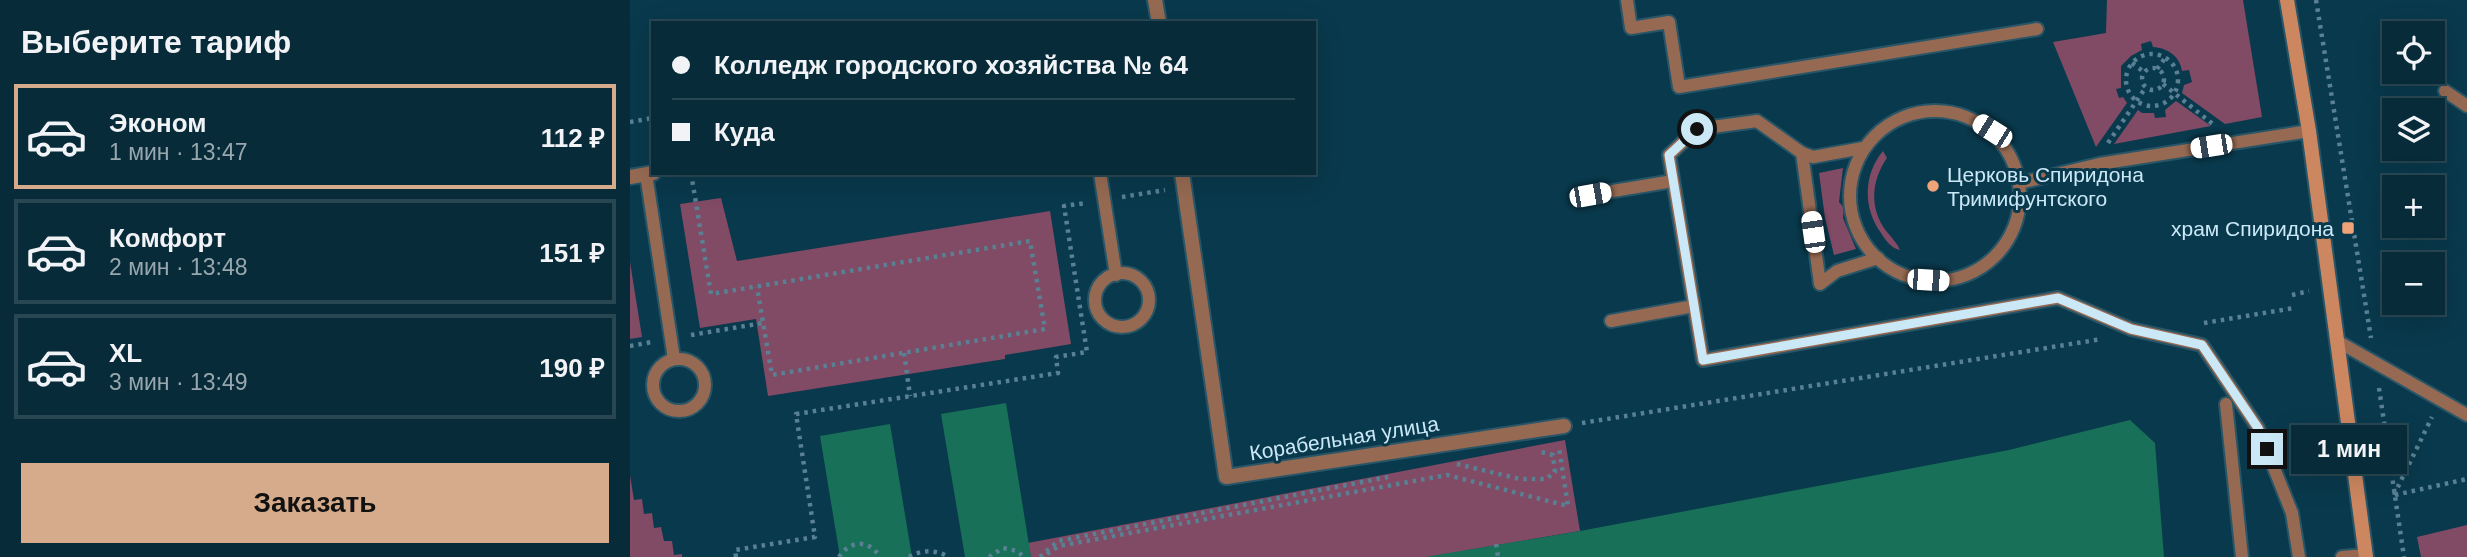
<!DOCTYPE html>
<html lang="ru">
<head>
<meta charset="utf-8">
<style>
  body { margin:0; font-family:Arial,sans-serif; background:#103341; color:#f1f3f6; height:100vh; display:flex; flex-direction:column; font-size:26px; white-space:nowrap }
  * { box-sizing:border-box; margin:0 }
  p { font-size:23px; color:#98a7ae }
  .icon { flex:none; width:38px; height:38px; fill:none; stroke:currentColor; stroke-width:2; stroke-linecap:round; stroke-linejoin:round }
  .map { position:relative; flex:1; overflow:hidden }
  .panel { display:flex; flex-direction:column; background:#072b39; width:630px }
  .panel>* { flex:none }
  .top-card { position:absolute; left:21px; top:21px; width:665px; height:154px; border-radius:0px; box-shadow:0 7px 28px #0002,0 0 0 2px #284753; display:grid; align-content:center; height:154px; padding:0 21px; background:#072b39 }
  .tools { position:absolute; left:1752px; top:21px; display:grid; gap:14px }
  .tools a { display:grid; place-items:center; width:63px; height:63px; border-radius:0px; background:#072b39; box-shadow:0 7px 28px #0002,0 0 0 2px #284753; font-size:35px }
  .end { position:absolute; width:32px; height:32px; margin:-16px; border:9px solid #cbe8f7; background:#111; box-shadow:0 0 0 4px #111 }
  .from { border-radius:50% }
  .bubble { position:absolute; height:49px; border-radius:0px; background:#072b39; box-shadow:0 7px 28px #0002,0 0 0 2px #284753; font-size:23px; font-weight:600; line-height:49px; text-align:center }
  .car { position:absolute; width:21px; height:42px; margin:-21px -10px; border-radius:9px; box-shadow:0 0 5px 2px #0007; background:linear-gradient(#fff 24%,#345 0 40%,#fff 0 76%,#345 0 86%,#fff 0) }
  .top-card b { display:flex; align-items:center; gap:24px; height:66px; font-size:26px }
  .top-card b+b { border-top:2px solid #284753 }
  .top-card i { width:18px; height:18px; background:#f1f3f6 }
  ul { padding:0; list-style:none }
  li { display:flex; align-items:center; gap:21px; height:105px; margin:0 14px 10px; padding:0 7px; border:4px solid #284753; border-radius:0px }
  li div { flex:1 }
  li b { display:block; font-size:26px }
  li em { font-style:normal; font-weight:600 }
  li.on { border-color:#d6ab8b }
  li>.icon { width:63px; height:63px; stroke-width:1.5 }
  h2 { padding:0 21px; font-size:32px; line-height:84px }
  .action { display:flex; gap:14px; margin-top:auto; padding:14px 21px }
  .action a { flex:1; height:80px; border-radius:0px; background:#d6ab8b; color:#111; font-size:28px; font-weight:600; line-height:80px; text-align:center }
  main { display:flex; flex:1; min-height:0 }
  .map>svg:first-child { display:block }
  .green { fill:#814a65 }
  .water { fill:#187058 }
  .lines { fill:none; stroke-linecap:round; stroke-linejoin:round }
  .lane-casing { stroke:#285567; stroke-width:16 }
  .street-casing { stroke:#285567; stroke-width:18 }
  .secondary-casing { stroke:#285567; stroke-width:18 }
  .path { stroke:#598193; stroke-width:4.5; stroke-dasharray:3.5 5; stroke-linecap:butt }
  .lane { stroke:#966a52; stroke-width:12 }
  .street { stroke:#966a52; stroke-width:14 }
  .secondary { stroke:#cd8760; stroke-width:14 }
  .route { stroke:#cbe8f7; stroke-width:9 }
  .poi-dot { fill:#efa378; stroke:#09394c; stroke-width:2.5 }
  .labels { text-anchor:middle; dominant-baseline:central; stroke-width:6; stroke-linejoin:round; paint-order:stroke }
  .poi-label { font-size:21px; fill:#cbe8f7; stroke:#09394c; text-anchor:start }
  .street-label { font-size:21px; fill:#cbe8f7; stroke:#09394c }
</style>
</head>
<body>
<main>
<section class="panel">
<h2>Выберите тариф</h2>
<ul>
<li class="on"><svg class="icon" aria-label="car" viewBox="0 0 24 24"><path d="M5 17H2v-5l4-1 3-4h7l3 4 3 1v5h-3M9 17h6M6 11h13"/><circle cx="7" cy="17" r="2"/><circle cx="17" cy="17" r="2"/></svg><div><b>Эконом</b><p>1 мин · 13:47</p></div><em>112 ₽</em></li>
<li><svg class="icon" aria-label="car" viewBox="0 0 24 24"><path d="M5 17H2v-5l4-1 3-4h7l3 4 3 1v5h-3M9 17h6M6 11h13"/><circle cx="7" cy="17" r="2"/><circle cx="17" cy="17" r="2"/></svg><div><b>Комфорт</b><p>2 мин · 13:48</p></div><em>151 ₽</em></li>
<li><svg class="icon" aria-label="car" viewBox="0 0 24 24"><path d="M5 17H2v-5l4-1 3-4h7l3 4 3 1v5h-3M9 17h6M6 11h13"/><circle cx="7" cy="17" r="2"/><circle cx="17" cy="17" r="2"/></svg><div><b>XL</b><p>3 мин · 13:49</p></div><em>190 ₽</em></li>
</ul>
<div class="action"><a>Заказать</a></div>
</section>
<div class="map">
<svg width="1837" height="557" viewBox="0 0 1837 557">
  <rect width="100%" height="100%" fill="#09394c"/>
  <!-- green -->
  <g class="green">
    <path d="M1477,0H1613L1632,117L1595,124L1552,93L1554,85L1562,82L1559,70L1552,71C1550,56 1537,48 1523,47L1521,41L1511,44L1512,50L1501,56L1491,66V88L1486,89L1489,98L1493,97L1497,103L1466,147L1423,42L1476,33Z"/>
    <polygon points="1546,101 1581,126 1484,144 1508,110 1512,113 1524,113 1525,118 1536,117 1535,110"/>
    <path d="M1253,151L1257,158C1241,181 1239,209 1257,232C1262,238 1267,243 1270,250C1261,248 1256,241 1251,233C1233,208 1233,175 1253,151Z"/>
    <polygon points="1213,168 1209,202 1214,208 1213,218 1226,249 1204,255 1195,218 1189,173"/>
    <polygon points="91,198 107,261 420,211 441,344 375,355 375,359 138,396 126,319 70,328 50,204"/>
    <polygon points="0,262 12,337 0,339"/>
    <polygon points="935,440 950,531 798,557 401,557 398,543"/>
    <polygon points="0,475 4,500 12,499 14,514 22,513 24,528 31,527 34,541 42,541 44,555 52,554 52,557 0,557"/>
    <polygon points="1837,525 1837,557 1791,557 1787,537"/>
  </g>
  <!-- water -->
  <g class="water">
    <polygon points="376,403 401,557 335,557 311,414"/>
    <polygon points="1500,420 1525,443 1534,557 795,557 950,531 1379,450"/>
    <polygon points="260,424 282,557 210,557 190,436"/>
  </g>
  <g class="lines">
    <defs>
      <g id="lane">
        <polyline points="997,0 1001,28 1039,22 1049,87 1407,29"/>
        <polyline points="1815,91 1837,106"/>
        <circle cx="1305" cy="196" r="85"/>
        <polyline points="1172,153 1183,157 1233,148"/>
        <polyline points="470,173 486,275"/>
        <polyline points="16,174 44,359"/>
        <polyline points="1390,183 1469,164 1679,131"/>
        <polyline points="959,195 1043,181"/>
        <circle cx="492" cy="300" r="27"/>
        <polyline points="1064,306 1073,360 1428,298 1501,329 1572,345 1628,428 1662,513 1669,557"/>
        <polyline points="981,321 1064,306 1039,155 1067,129 1127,121 1172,153 1190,284 1207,271 1248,258"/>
        <polyline points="1707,341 1837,415"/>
        <circle cx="49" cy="385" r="26"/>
        <polyline points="1596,404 1612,557"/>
        <polyline points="1712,557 1736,555"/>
      </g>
      <g id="street">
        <polyline points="525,0 529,23"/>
        <polyline points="552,173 596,477 934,426"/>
        <polyline points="0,177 23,173"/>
      </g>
      <polyline id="secondary" points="1657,0 1679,131 1736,557"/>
    </defs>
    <!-- lane casing -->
    <use href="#lane" class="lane-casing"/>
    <!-- street casing -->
    <use href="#street" class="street-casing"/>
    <!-- secondary casing -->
    <use href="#secondary" class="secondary-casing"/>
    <!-- path -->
    <g class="path">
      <polyline points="1686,0 1741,338"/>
      <circle cx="1522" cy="80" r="26"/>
      <polyline points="1502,63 1514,72"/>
      <circle cx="1523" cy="79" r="11"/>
      <polyline points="1527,69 1536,57"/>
      <polyline points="1533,84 1584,125"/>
      <polyline points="0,122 23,118"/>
      <polyline points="1478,143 1516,87"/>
      <polyline points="61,173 81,294 400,241 415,329 142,375 127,287"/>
      <polyline points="492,197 535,190"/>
      <polyline points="1662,295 1679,291"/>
      <polyline points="1574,323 1664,308"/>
      <polyline points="61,335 133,323"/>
      <polyline points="0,346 22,342"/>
      <polyline points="274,353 280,396"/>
      <polyline points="1749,388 1774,557"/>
      <polyline points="952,423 1472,339"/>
      <polyline points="827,464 890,479 916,479 925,472 923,455 911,452"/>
      <polyline points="1764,495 1802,417"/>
      <polyline points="1765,495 1837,479"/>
      <polyline points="866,544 868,557"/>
      <polyline points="417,554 429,546 817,475 938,506 929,448"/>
      <polyline points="106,557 105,550 185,537 166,414 428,373 426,357 457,352 434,206 456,203"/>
      <path d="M209,557C220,540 239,539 250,557"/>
      <path d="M279,557C293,549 306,550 319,557"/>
      <polyline points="359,557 373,548 387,551 394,557"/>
      <polyline points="410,557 428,541 758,477"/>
    </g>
    <!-- lane -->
    <use href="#lane" class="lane"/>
    <!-- street -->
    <use href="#street" class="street"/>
    <!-- secondary -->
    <use href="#secondary" class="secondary"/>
  </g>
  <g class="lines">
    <!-- route -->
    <polyline class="route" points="1067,129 1039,155 1073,360 1428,298 1501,329 1572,345 1628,428 1637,449"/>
  </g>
  <!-- markers -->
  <g class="poi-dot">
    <circle cx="1303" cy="186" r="7"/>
    <rect x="1711" y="221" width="14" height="14" rx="3.5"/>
  </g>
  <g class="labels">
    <!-- poi labels -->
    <g class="poi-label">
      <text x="1317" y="174">Церковь Спиридона<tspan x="1317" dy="24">Тримифунтского</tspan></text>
      <text x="1704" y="228" text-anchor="end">храм Спиридона</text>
    </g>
    <!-- street labels -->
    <g class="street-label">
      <text transform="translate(714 438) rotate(-9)">Корабельная улица</text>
    </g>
  </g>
</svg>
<div class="tools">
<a><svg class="icon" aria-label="locate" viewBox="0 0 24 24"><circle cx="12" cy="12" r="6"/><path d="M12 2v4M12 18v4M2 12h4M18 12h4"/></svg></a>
<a><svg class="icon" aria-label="layers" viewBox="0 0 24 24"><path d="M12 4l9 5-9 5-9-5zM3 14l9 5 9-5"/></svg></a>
<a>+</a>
<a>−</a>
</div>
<i class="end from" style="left:1067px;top:129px"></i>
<i class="end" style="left:1637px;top:449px"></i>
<div class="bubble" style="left:1661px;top:425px;width:116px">1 мин</div>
<i class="car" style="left:1362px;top:131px;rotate:302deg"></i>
<i class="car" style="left:1581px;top:146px;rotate:261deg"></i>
<i class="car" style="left:960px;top:195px;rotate:80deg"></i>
<i class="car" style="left:1183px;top:232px;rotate:352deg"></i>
<i class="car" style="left:1298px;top:280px;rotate:94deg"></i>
<div class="top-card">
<b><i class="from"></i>Колледж городского хозяйства № 64</b>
<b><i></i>Куда</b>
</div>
</div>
</main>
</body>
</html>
